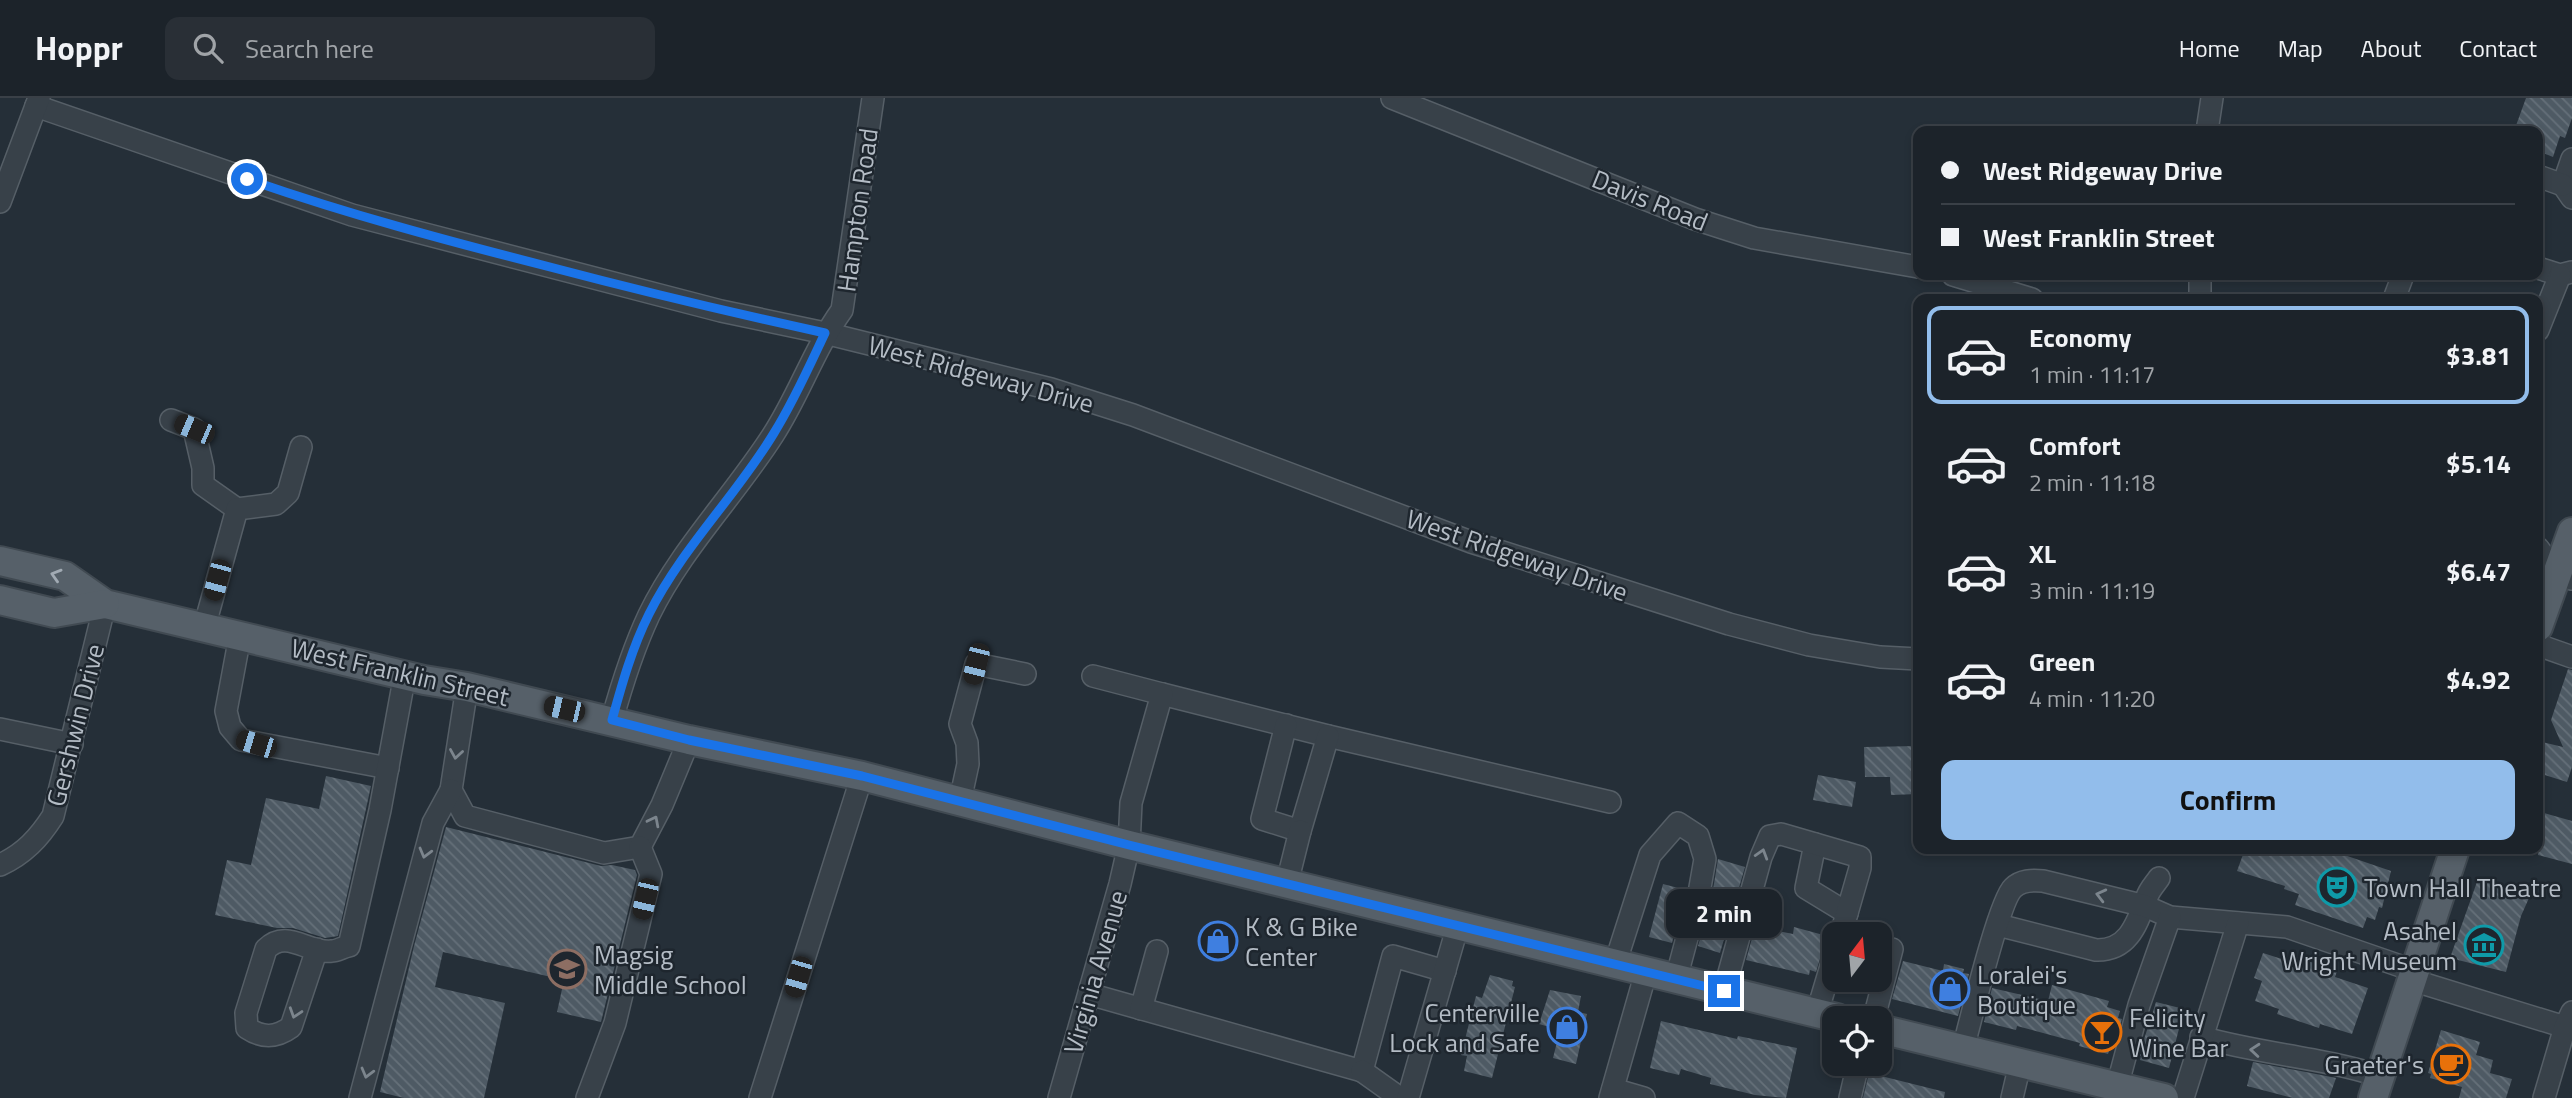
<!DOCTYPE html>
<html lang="en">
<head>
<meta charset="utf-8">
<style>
  body { margin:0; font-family:"Titillium Web",sans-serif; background:#292f36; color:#f1f3f6; height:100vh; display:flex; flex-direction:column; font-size:26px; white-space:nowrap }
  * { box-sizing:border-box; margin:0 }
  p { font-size:23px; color:#a0a4a8 }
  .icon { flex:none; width:38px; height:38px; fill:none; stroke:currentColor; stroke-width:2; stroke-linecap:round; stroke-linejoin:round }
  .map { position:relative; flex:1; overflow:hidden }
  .drawer { position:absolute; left:1913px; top:196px; width:630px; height:560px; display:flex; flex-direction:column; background:#1c232a; border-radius:14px; box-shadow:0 4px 10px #0003,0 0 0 2px #3a4047 }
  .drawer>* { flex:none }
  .guide { position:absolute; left:1913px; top:28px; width:630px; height:154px; border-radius:14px; box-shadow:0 4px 10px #0003,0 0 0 2px #3a4047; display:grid; align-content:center; height:154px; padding:0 28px; background:#1c232a }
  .needle { width:46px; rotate:16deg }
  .buttons { position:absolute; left:1822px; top:824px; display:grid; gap:14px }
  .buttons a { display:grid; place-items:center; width:70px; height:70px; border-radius:14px; background:#1c232a; box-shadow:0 4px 10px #0003,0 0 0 2px #3a4047; font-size:35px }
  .end { position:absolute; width:32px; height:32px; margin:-16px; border:9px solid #1a73e8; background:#fff; box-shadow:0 0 0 4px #fff }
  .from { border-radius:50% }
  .bubble { position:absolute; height:49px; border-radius:14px; background:#1c232a; box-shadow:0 4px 10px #0003,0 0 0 2px #3a4047; font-size:23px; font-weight:700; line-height:49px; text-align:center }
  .car { position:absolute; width:21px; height:42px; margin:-21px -10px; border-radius:9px; box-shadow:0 0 5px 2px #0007; background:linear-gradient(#222 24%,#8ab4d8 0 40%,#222 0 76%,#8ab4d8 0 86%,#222 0) }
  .guide b { display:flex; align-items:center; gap:24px; height:66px; font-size:26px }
  .guide b+b { border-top:2px solid #3a4047 }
  .guide i { width:18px; height:18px; background:#f1f3f6 }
  ul { padding:12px 0 0; list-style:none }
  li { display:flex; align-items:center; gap:21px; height:98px; margin:0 14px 10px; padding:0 14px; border:4px solid transparent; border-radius:14px }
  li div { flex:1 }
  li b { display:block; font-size:26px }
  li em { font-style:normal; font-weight:700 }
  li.current { border-color:#92bdeb }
  li>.icon { width:63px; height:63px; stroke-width:1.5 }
  .primary-button { display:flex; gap:14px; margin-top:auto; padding:14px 28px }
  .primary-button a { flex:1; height:80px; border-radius:14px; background:#92bdeb; color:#111; font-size:28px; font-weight:700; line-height:80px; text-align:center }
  header { display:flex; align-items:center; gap:42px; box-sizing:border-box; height:98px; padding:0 35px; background:#1c232a; border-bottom:2px solid #3a4047 }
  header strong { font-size:33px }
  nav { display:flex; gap:38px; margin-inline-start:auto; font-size:24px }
  .search { width:490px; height:63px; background:#292f36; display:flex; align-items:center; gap:18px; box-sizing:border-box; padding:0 24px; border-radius:14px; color:#a0a4a8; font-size:26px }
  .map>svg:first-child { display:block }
  .building { fill:url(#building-back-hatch) }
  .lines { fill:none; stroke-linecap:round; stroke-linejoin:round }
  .minor-casing { stroke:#565f67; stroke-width:24 }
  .major-casing { stroke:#414a52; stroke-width:32 }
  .minor { stroke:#384149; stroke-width:21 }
  .major { stroke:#566069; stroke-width:28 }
  .oneway { stroke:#a1aab3 }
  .oneway2 { stroke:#7c858d }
  .route { stroke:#1a73e8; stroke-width:9 }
  .labels { text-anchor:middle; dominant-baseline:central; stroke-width:5; stroke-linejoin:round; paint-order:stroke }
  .street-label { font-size:26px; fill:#b4bcc5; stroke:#1e262e }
  .poi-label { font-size:26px; fill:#b4bcc5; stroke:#1e262e; text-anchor:start }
</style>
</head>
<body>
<header>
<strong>Hoppr</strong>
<div class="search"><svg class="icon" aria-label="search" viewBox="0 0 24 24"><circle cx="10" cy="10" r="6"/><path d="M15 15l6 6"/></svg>Search here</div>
<nav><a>Home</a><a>Map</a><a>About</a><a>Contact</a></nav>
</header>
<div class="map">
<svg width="2572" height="1000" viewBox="0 0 2572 1000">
  <defs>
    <pattern id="building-back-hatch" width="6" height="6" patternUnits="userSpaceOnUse" patternTransform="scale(1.75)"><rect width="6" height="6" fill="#4e5a64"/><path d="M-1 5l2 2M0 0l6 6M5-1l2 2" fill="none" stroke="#657079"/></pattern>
  </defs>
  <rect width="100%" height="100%" fill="#252f38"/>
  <!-- building -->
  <g class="building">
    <polygon points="2526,0 2572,0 2572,20 2565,40 2560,38 2553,59 2538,53 2538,33 2514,33"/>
    <polygon points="2568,571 2572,572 2572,669 2567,684 2538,675 2538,643 2563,649 2551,622"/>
    <polygon points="1918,648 1918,696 1891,697 1890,679 1865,679 1864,649"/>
    <polygon points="1818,677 1856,684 1852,709 1813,702"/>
    <polygon points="326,678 371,688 338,838 325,840 293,830 277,830 215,817 227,762 251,767 266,700 319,711"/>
    <polygon points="2544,715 2572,723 2572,766 2538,757 2538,719 2542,720"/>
    <polygon points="446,729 601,768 612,767 635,772 637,777 601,924 557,914 564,882 443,854 435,889 505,905 484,1000 404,1000 380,994 414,848"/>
    <polygon points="2245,751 2327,751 2391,773 2382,810 2379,809 2375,822 2367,819 2363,830 2295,807 2299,796 2284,791 2285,788 2237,773"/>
    <polygon points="1718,761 1745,769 1720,855 1698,848 1712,798"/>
    <polygon points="2478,781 2529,800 2521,818 2506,874 2450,860"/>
    <polygon points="1663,786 1686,792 1672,845 1649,839"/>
    <polygon points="1794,829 1827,838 1816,874 1810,872 1809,877 1746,862 1754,833 1763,836 1764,830 1793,836"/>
    <polygon points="2263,855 2294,865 2296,859 2337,873 2335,879 2368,890 2352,936 2320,926 2319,930 2277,916 2279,911 2255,903 2262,883 2254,880"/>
    <polygon points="1903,863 1943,873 1944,866 1964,871 1963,875 1969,876 1958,918 1892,901"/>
    <polygon points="1490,877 1513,883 1512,888 1515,889 1492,980 1464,973 1467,958 1461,957 1476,898 1482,900"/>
    <polygon points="2052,887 2109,903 2107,909 2120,913 2118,920 2122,921 2114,950 2110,949 2108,956 2079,948 2080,945 2017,928 2016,932 1984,924 1992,890 2048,903"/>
    <polygon points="1550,892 1581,898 1578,914 1587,916 1576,966 1553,960 1560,932 1539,926"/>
    <polygon points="2156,904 2184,911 2169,970 2140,962 2141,958 2139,957"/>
    <polygon points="1661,923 1737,941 1738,938 1797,950 1786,1000 1755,997 1710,986 1711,980 1681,971 1679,977 1650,970"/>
    <polygon points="2441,932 2480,944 2476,957 2493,962 2490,975 2512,981 2506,1000 2459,1000 2462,989 2430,980 2431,976 2428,975"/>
    <polygon points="2253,964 2311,975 2336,980 2329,1000 2293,1000 2247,988"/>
    <polygon points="1869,975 1945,994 1944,1000 1863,1000"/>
  </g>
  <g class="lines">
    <defs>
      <g id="minor">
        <polyline points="1392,0 1695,121 1754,140 1918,169"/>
        <polyline points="36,8 352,117 721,213 825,235 1051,291 1133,317 1471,444 1729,526 1809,547 1880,559 1918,561"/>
        <polyline points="2207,33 2212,0"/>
        <polyline points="2572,61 2563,87 2572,100"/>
        <polyline points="2538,78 2563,87"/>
        <polyline points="0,104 39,0"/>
        <polyline points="2538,170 2560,177 2572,174"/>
        <polyline points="1953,177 2032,201"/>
        <polyline points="2200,201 2200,177"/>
        <polyline points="2394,201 2403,177"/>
        <polyline points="2538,232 2560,177"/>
        <polyline points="171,322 194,331 203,370 203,387 237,411"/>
        <polyline points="2538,450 2557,476 2572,481"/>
        <polyline points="204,530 237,411 276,406 288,395 301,349"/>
        <polyline points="240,538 226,613 230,629 241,642 388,670"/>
        <polyline points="2538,547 2572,559"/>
        <polyline points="467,589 451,692 465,718 604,755 640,749 662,707 689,642"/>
        <polyline points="1162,596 1328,638 1610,704"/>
        <path d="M612,622C622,586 633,551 649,517C681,451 734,398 773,337C799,297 814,251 842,212L873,0"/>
        <polyline points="1286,627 1262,721 1300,733 1328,638"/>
        <polyline points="0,631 72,646"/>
        <polyline points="960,703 968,666 967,645 960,626 976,566 1025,576"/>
        <polyline points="1815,746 1806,790 1847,815"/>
        <path d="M0,767C24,756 39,740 53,718L105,506"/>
        <polyline points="1287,785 1300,733"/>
        <path d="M1998,827L2096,852C2129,853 2137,825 2147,799C2149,792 2155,786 2159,780"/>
        <path d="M317,851L291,929C276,940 262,940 247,930L246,915L266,851C287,830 308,856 332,853C337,853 343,849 349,848L380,712L405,576"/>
        <polyline points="1615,866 1650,757 1678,725 1698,738 1705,761 1699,795 1676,881"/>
        <polyline points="2412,882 2565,929"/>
        <polyline points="1724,893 1761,759 1770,738 1781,736 1860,759 1860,770 1841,836"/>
        <polyline points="1089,896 1362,973 1393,858 1445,873"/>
        <polyline points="1141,911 1157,853"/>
        <polyline points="1817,915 1834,858"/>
        <polyline points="1874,920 1892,851"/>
        <path d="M2201,939C2260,956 2321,959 2380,978"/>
        <path d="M1963,951C1970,925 1999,803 2013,790C2021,782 2032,782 2043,783L2145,808L2170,819L2287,829L2415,873"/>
        <polyline points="1362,973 1400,1000"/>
        <polyline points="2117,989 2139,907 2170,819"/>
        <polyline points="1613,991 1644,1000"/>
        <polyline points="360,1000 433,725 451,692"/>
        <polyline points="587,1000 615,925 651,776 640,749"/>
        <polyline points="760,1000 862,678"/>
        <polyline points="1059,1000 1120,786 1129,747 1131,705 1162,596 1093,578"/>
        <polyline points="1408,1000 1458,827"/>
        <polyline points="1610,1000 1646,874"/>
        <polyline points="1850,1000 1858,966"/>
        <polyline points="2012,1000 2020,966"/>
        <polyline points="2183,1000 2238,825"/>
        <polyline points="2544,1000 2565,929 2572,914"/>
      </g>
      <g id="major">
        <polyline points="0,463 65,478 105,506 424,582 467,589 689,642 862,678 1129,747 1837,920"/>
        <polyline points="0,502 54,515 105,506"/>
        <polyline points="2538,529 2572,434"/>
        <polyline points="1880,931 2164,1000"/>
        <polyline points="2373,1000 2455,751"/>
      </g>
    </defs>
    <!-- minor casing -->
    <use href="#minor" class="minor-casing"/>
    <!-- major casing -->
    <use href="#major" class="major-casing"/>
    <!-- minor -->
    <use href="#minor" class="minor"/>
    <!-- major -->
    <use href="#major" class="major"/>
  </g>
  <!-- one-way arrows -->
  <defs><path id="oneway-chevron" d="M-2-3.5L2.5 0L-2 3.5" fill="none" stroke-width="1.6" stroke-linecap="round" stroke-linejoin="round" transform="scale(1.75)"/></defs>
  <use class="oneway" href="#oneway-chevron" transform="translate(56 477) rotate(-163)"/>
  <g class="oneway2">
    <use href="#oneway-chevron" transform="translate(456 656) rotate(99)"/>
    <use href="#oneway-chevron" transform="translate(654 723) rotate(-63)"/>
    <use href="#oneway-chevron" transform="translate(425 755) rotate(105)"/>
    <use href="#oneway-chevron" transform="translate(1762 756) rotate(-73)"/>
    <use href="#oneway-chevron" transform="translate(2101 797) rotate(-166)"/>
    <use href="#oneway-chevron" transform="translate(295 915) rotate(108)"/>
    <use href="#oneway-chevron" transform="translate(2255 952) rotate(-175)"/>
    <use href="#oneway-chevron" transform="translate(367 975) rotate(105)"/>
  </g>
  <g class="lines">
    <!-- route -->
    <path class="route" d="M247,81C347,116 448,143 550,169C641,193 733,215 825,235C809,269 794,303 774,335C736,398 682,450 649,516C632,550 622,586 612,622L689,642L862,678L1129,747L1724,893"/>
  </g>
  <!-- icons -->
  <defs>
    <symbol id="theatre-ring" viewBox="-11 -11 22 22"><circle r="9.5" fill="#1e262e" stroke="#0f9aa8" stroke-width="1.5"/><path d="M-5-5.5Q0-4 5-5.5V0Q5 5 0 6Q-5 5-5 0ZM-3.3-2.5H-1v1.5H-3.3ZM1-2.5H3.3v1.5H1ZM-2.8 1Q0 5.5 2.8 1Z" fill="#0f9aa8"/></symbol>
    <symbol id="shop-ring" viewBox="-11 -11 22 22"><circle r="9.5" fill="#1e262e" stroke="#3f7fe0" stroke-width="1.5"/><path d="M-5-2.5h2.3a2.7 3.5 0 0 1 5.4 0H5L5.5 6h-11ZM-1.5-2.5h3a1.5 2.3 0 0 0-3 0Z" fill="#3f7fe0"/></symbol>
    <symbol id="museum-ring" viewBox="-11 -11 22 22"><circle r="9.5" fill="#1e262e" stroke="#0f9aa8" stroke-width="1.5"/><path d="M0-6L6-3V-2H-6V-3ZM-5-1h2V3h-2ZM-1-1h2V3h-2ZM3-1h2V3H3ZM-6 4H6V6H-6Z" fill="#0f9aa8"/></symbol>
    <symbol id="school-ring" viewBox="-11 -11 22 22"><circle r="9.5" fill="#1e262e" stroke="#8d6e63" stroke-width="1.5"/><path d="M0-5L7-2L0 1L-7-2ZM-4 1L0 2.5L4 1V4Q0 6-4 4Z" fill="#8d6e63"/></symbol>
    <symbol id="bar-ring" viewBox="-11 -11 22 22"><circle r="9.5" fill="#1e262e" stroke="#e8710a" stroke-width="1.5"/><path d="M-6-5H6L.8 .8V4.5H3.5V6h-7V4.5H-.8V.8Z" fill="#e8710a"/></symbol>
    <symbol id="cafe-ring" viewBox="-11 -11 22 22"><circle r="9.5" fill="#1e262e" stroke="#e8710a" stroke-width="1.5"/><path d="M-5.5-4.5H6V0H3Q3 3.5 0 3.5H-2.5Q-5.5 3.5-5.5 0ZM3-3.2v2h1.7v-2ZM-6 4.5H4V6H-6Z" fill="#e8710a"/></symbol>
  </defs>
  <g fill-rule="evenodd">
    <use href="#theatre-ring" x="2315" y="767" width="44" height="44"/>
    <use href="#shop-ring" x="1196" y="821" width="44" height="44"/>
    <use href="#museum-ring" x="2462" y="825" width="44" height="44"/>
    <use href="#school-ring" x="545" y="849" width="44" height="44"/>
    <use href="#shop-ring" x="1928" y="869" width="44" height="44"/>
    <use href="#shop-ring" x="1545" y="907" width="44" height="44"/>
    <use href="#bar-ring" x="2080" y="912" width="44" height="44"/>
    <use href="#cafe-ring" x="2429" y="944" width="44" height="44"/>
  </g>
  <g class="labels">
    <!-- street labels -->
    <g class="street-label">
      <text transform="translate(1650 102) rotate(22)">Davis Road</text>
      <text transform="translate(857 112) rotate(-82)">Hampton Road</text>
      <text transform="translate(981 276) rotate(15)">West Ridgeway Drive</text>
      <text transform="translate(1517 457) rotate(19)">West Ridgeway Drive</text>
      <text transform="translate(400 574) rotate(13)">West Franklin Street</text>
      <text transform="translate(75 627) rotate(-76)">Gershwin Drive</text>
      <text transform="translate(1095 874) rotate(-74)">Virginia Avenue</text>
    </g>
    <!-- poi labels -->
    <g class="poi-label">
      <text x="2364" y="789">Town Hall Theatre</text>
      <text x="1245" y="828">K &amp; G Bike<tspan x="1245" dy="30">Center</tspan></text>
      <text x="2457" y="832" text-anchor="end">Asahel<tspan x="2457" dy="30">Wright Museum</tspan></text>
      <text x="594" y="856">Magsig<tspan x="594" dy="30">Middle School</tspan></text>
      <text x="1977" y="876">Loralei's<tspan x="1977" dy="30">Boutique</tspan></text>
      <text x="1540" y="914" text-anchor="end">Centerville<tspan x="1540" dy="30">Lock and Safe</tspan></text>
      <text x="2129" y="919">Felicity<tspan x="2129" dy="30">Wine Bar</tspan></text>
      <text x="2424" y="966" text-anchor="end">Graeter's</text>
    </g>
  </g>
</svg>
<div class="buttons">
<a><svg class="needle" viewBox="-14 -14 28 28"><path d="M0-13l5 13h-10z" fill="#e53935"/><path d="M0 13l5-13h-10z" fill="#a0a4a8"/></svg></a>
<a><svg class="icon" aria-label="locate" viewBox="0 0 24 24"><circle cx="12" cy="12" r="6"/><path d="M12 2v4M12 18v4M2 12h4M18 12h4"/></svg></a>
</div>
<i class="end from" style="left:247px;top:81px"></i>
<i class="end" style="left:1724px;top:893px"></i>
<div class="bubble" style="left:1666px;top:791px;width:116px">2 min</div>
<i class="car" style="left:194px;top:331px;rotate:293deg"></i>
<i class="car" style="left:217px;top:482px;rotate:195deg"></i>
<i class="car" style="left:976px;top:566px;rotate:194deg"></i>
<i class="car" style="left:564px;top:611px;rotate:283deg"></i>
<i class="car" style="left:256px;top:646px;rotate:287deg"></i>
<i class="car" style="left:645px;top:801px;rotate:193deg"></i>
<i class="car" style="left:798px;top:879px;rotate:196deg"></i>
<div class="guide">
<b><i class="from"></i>West Ridgeway Drive</b>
<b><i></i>West Franklin Street</b>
</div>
<section class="drawer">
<ul>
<li class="current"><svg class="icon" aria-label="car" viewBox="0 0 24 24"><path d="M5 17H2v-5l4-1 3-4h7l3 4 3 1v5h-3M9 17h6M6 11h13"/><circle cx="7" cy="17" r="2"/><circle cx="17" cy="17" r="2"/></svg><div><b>Economy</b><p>1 min · 11:17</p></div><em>$3.81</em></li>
<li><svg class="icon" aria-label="car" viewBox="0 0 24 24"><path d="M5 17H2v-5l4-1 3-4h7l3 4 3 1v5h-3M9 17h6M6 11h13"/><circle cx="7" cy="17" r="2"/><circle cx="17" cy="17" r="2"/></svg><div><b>Comfort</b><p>2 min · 11:18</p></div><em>$5.14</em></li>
<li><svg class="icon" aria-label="car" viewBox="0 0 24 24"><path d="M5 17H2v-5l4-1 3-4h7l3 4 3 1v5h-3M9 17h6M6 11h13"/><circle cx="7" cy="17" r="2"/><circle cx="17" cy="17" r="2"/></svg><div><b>XL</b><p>3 min · 11:19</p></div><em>$6.47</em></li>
<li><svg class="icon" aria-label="car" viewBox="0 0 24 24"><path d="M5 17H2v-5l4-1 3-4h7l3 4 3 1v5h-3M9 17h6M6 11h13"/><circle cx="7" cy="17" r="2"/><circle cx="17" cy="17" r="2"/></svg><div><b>Green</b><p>4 min · 11:20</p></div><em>$4.92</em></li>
</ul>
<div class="primary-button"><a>Confirm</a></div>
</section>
</div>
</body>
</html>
